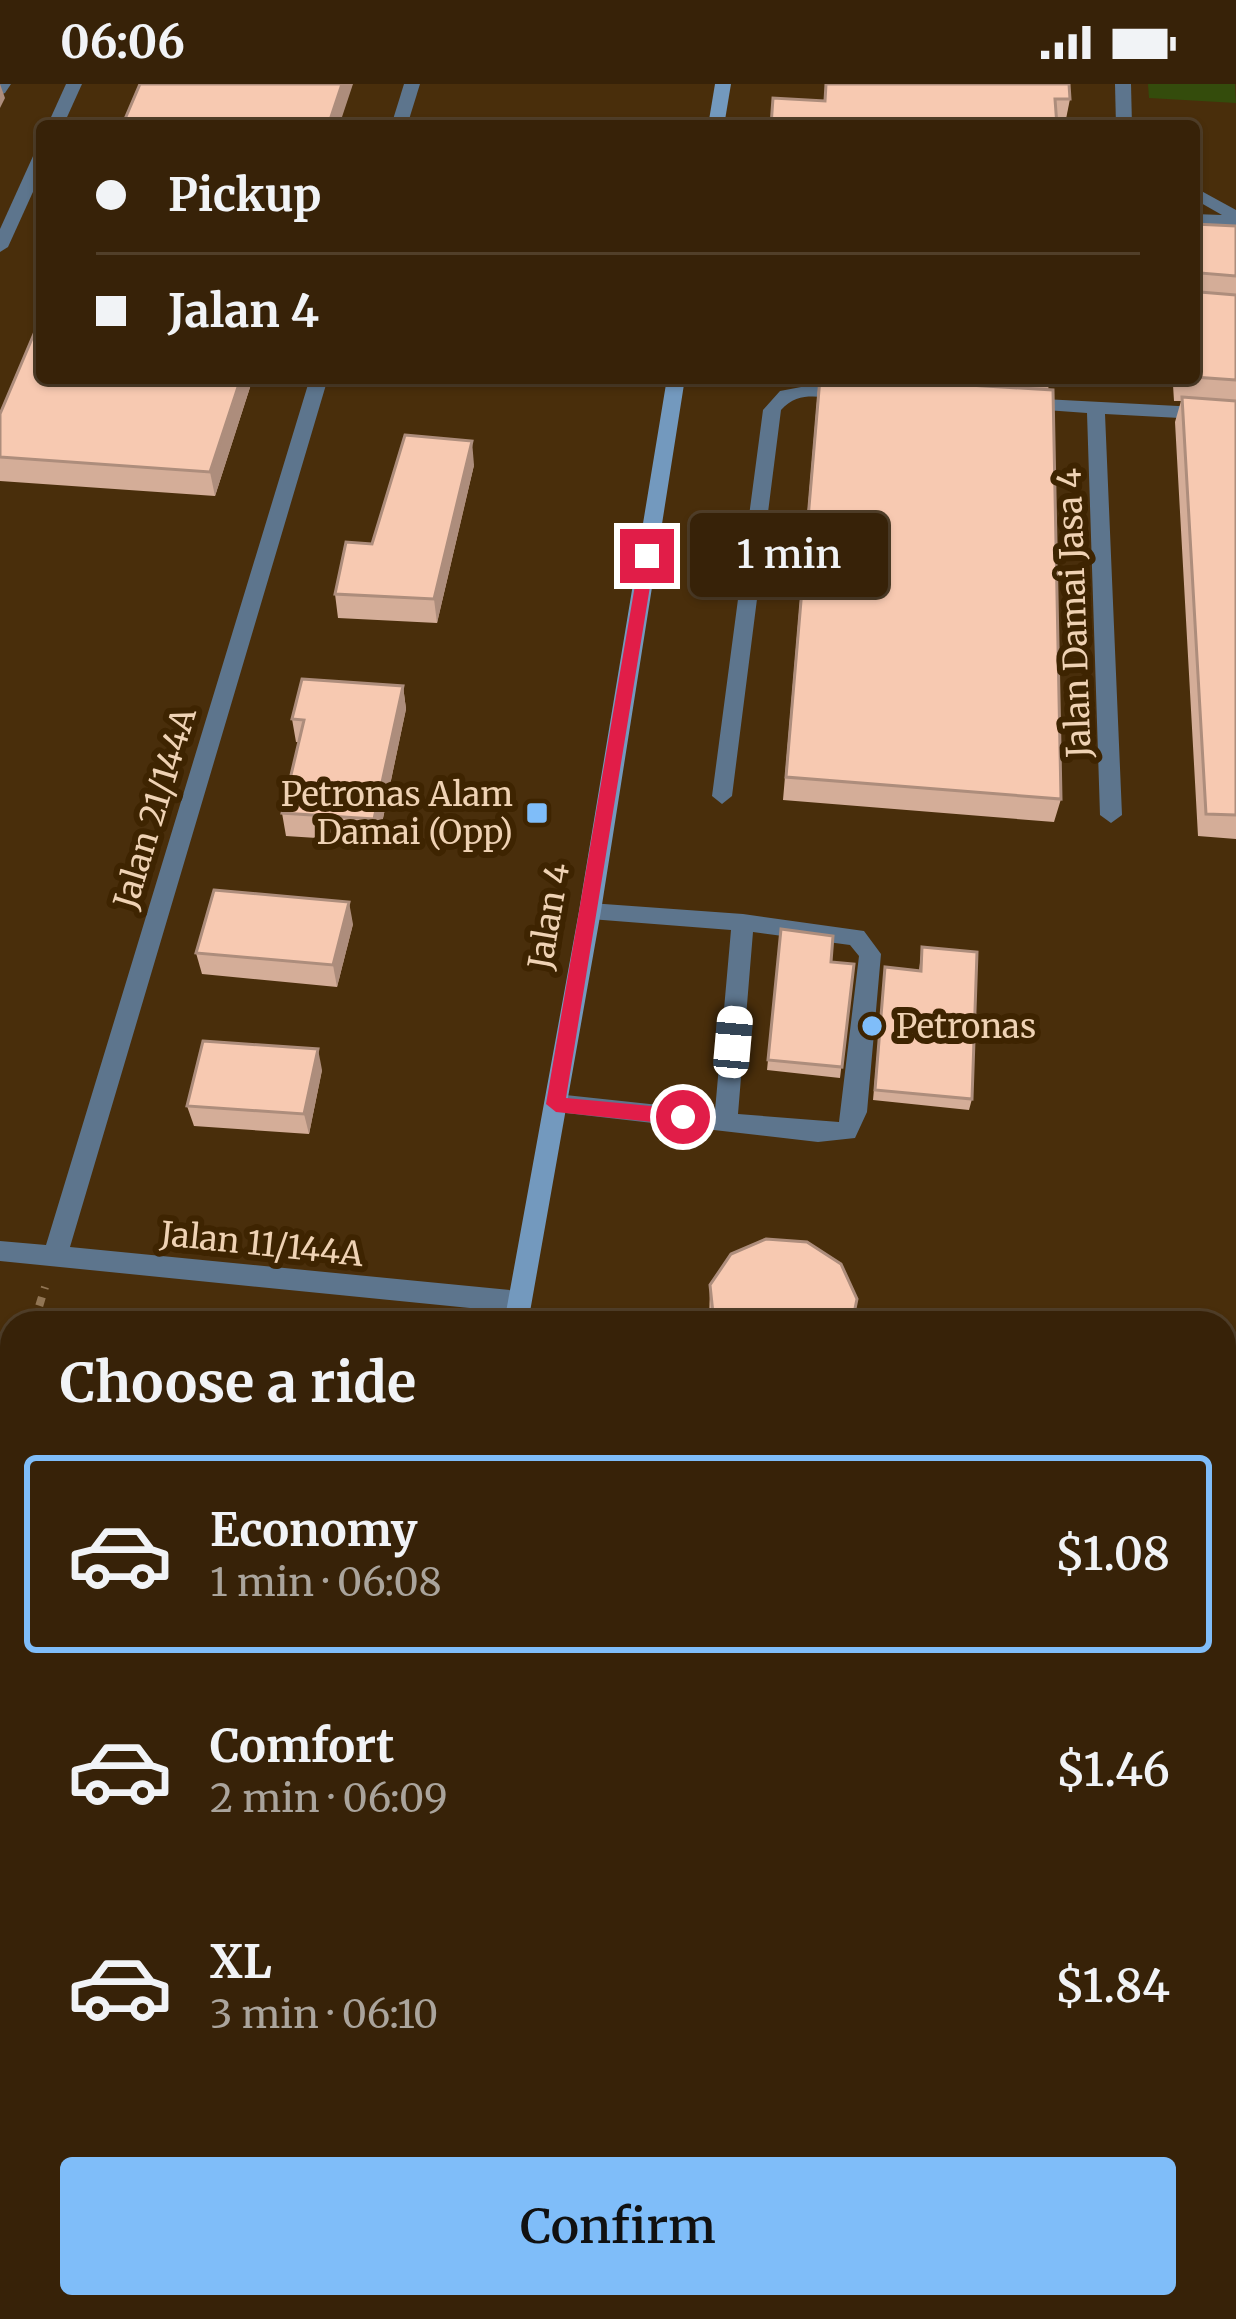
<!DOCTYPE html>
<html lang="en">
<head>
<meta charset="utf-8">
<style>
  body { margin:0; font-family:Merriweather,serif; background:#3e2a12; color:#f1f3f6; height:100vh; display:flex; flex-direction:column; font-size:45px; white-space:nowrap }
  * { box-sizing:border-box; margin:0 }
  p { font-size:39px; color:#aaa49c }
  .icon { flex:none; width:66px; height:66px; fill:none; stroke:currentColor; stroke-width:2; stroke-linecap:round; stroke-linejoin:round }
  .map { position:relative; flex:1; overflow:hidden }
  .panel { position:absolute; left:0px; top:1227px; width:1236px; height:1008px; display:flex; flex-direction:column; background:#372208; border-radius:36px 36px 0 0; box-shadow:0 3px 9px #0004,0 0 0 3px #513f29 }
  .panel>* { flex:none }
  .banner { position:absolute; left:36px; top:36px; width:1164px; height:264px; border-radius:12px; box-shadow:0 3px 9px #0004,0 0 0 3px #513f29; display:grid; align-content:center; height:264px; padding:0 60px; background:#372208 }
  .end { position:absolute; width:54px; height:54px; margin:-27px; border:15px solid #e11d48; background:#fff; box-shadow:0 0 0 6px #fff }
  .from { border-radius:50% }
  .bubble { position:absolute; height:84px; border-radius:12px; background:#372208; box-shadow:0 3px 9px #0004,0 0 0 3px #513f29; font-size:39px; font-weight:600; line-height:84px; text-align:center }
  .car { position:absolute; width:36px; height:72px; margin:-36px -18px; border-radius:15px; box-shadow:0 0 9px 3px #0007; background:linear-gradient(#fff 24%,#345 0 40%,#fff 0 76%,#345 0 86%,#fff 0) }
  .banner b { display:flex; align-items:center; gap:42px; height:114px; font-size:45px }
  .banner b+b { border-top:3px solid #513f29 }
  .banner i { width:30px; height:30px; background:#f1f3f6 }
  ul { padding:0; list-style:none }
  li { display:flex; align-items:center; gap:36px; height:198px; margin:0 24px 18px; padding:0 36px; border:6px solid transparent; border-radius:12px }
  li div { flex:1 }
  li b { display:block; font-size:45px }
  li em { font-style:normal; font-weight:600 }
  li.active { border-color:#7fbdf9 }
  li>.icon { width:108px; height:108px; stroke-width:1.5 }
  h2 { padding:0 60px; font-size:54px; line-height:144px }
  .action { display:flex; gap:24px; margin-top:auto; padding:24px 60px }
  .action a { flex:1; height:138px; border-radius:12px; background:#7fbdf9; color:#111; font-size:48px; font-weight:600; line-height:138px; text-align:center }
  .status { display:flex; justify-content:space-between; align-items:center; height:84px; padding:0 60px; background:#372208; direction:ltr }
  .status svg { height:33px; fill:currentColor }
  .map>svg:first-child { display:block }
  .green { fill:#344c0c }
  .lines { fill:none; stroke-linecap:round; stroke-linejoin:round }
  .path { stroke:#917554; stroke-width:8; stroke-dasharray:9 9; stroke-linecap:butt }
  .lane { fill:#5d758d; fill-rule:evenodd }
  .street { fill:#5d758d; fill-rule:evenodd }
  .secondary { fill:#7399be; fill-rule:evenodd }
  .wall { fill:#d4ad98 }
  .shaded-wall { fill:#ad8d7c }
  .building { fill:#f7c9b1; stroke:#ad8d7c; stroke-width:3 }
  .route { fill:#e11d48 }
  .poi-dot { fill:#7fbdf9; stroke:#3e2401; stroke-width:4.5 }
  .labels { text-anchor:middle; dominant-baseline:central; stroke-width:12; stroke-linejoin:round; paint-order:stroke }
  .street-label { font-size:33px; fill:#efd2b4; stroke:#3e2401 }
  .poi-label { font-size:33px; fill:#efd2b4; stroke:#3e2401; text-anchor:end }
</style>
</head>
<body>
<div class="status"><b>06:06</b><svg viewBox="0 0 49 12"><path d="M0 12V9h3v3zM5 12V6h3v6zM10 12V3h3v9zM15 12V0h3v12zM26 1h20v11H26zM47 4h2v5h-2z"/></svg></div>
<div class="map">
<svg width="1236" height="2235" viewBox="0 0 1236 2235">
  <rect width="100%" height="100%" fill="#492e0b"/>
  <!-- green -->
  <polygon class="green" points="1148,0 1235,0 1236,19 1149,14"/>
  <g class="lines">
    <!-- path -->
    <polyline class="path" points="34,1239 45,1203"/>
    <!-- lane -->
    <g class="lane">
      <polygon points="0,0 11,0 5,9 0,11"/>
      <path d="M590,819L743,830L864,847L881,870L867,1028L855,1054L818,1058L548,1027L544,1020L548,1013L556,1010L715,1027L731,846L590,835L579,827ZM753,848L850,861L859,872L839,1038L738,1030Z"/>
    </g>
    <!-- street -->
    <g class="street">
      <polygon points="66,0 82,0 63,42 47,42"/>
      <polygon points="404,0 420,0 407,42 391,42"/>
      <polygon points="1115,0 1131,0 1132,42 1116,42"/>
      <polygon points="42,65 42,88 8,163 0,168 0,145 34,70"/>
      <polygon points="1194,103 1236,126 1236,142 1194,140 1194,130 1222,131 1194,115"/>
      <polygon points="310,294 328,294 70,1163 519,1207 528,1210 531,1218 528,1226 519,1229 0,1177 0,1157 46,1161"/>
      <path d="M817,300L851,302L860,308C835,324 805,299 781,326L732,712L722,720L712,712L763,326L780,307Z"/>
      <polygon points="1024,314 1236,325 1236,337 1105,330 1122,731 1111,739 1100,731 1087,329 1018,324 1018,316"/>
      <polygon points="2,1322 11,1326 9,1349 0,1353"/>
      <polygon points="1224,1813 1236,1814 1236,1844 1224,1843"/>
    </g>
    <!-- secondary -->
    <g class="secondary">
      <polygon points="715,0 731,0 724,42 708,42"/>
      <polygon points="667,294 685,294 601,827 528,1239 504,1239 579,827"/>
      <polygon points="376,2223 408,2223 406,2235 374,2235"/>
    </g>
  </g>
  <!-- wall -->
  <g class="wall">
    <polygon points="1070,15 1065,40 825,17"/>
    <polygon points="1194,140 1236,142 1236,755 1198,752 1175,338 1181,317 1174,317 1173,301 1065,294 1194,294"/>
    <polygon points="42,294 253,294 215,412 0,397 0,330"/>
    <polygon points="819,294 1050,294 1048,306 1061,715 1054,738 783,716"/>
    <polygon points="474,381 437,539 338,534 335,510 372,460"/>
    <polygon points="403,602 406,625 378,758 286,752 282,729 298,658 296,658 292,635"/>
    <polygon points="353,840 337,903 202,890 196,869"/>
    <polygon points="781,845 831,878 854,880 840,994 767,986"/>
    <polygon points="922,863 972,1015 969,1026 873,1016 885,883 919,887"/>
    <polygon points="322,986 309,1050 194,1042 187,1022"/>
    <polygon points="710,1201 852,1239 709,1239"/>
    <polygon points="1224,1541 1236,1542 1236,1677 1224,1676"/>
  </g>
  <!-- shaded-wall -->
  <g class="shaded-wall">
    <polygon points="0,0 5,14 0,24"/>
    <polygon points="342,0 353,0 339,42 328,42"/>
    <polygon points="241,294 253,294 215,412 210,388"/>
    <polygon points="472,357 474,381 437,539 434,515"/>
    <polygon points="403,602 406,625 378,758 374,735"/>
    <polygon points="349,818 353,840 337,903 333,881"/>
    <polygon points="318,965 322,986 309,1050 304,1030"/>
    <polygon points="26,2223 39,2223 37,2235 23,2235"/>
    <polygon points="289,2223 297,2223 294,2235 287,2235"/>
  </g>
  <!-- building -->
  <g class="building">
    <polygon points="140,0 342,0 328,42 122,42"/>
    <polygon points="826,0 1069,0 1070,15 1055,15 1057,42 771,42 773,14 825,17"/>
    <polygon points="1194,140 1236,142 1236,192 1201,189 1196,204 1200,208 1236,211 1236,296 1194,293"/>
    <polygon points="42,231 42,294 241,294 210,388 0,373 0,330"/>
    <polygon points="820,294 852,294 1053,306 1061,715 786,693"/>
    <polygon points="1182,313 1236,317 1236,731 1206,730"/>
    <polygon points="405,351 472,357 434,515 335,510 346,458 372,460"/>
    <polygon points="302,595 403,602 374,735 282,729 304,636 292,635"/>
    <polygon points="214,806 349,818 333,881 196,869"/>
    <polygon points="781,845 833,852 831,878 854,880 842,983 768,976"/>
    <polygon points="922,863 977,868 972,1015 875,1006 885,883 921,887"/>
    <polygon points="203,957 318,965 304,1030 187,1022"/>
    <polygon points="766,1155 807,1158 841,1180 857,1215 852,1239 714,1239 710,1201 731,1170"/>
    <polygon points="1224,1541 1236,1542 1236,1663 1224,1662"/>
    <polygon points="12,1622 12,2223 26,2223 23,2235 0,2235 0,1665"/>
    <polygon points="1224,1922 1236,1923 1236,2235 496,2234 497,2223 1224,2223"/>
    <polygon points="107,2223 289,2223 287,2235 104,2235"/>
  </g>
  <!-- route -->
  <polygon class="route" points="647,466 655,472 566,1014 683,1025 693,1033 683,1041 556,1028 546,1020 640,472"/>
  <!-- markers -->
  <g class="poi-dot">
    <rect x="525" y="717" width="24" height="24" rx="6"/>
    <circle cx="872" cy="942" r="12"/>
  </g>
  <g class="labels">
    <!-- street labels -->
    <g class="street-label">
      <text transform="translate(1074 529) rotate(-92)">Jalan Damai Jasa 4</text>
      <text transform="translate(155 724) rotate(-73)">Jalan 21/144A</text>
      <text transform="translate(549 832) rotate(-80)">Jalan 4</text>
      <text transform="translate(262 1160) rotate(6)">Jalan 11/144A</text>
    </g>
    <!-- poi labels -->
    <g class="poi-label">
      <text x="513" y="710">Petronas Alam<tspan x="513" dy="38">Damai (Opp)</tspan></text>
      <text x="896" y="942" text-anchor="start">Petronas</text>
    </g>
  </g>
</svg>
<i class="end from" style="left:683px;top:1033px"></i>
<i class="end" style="left:647px;top:472px"></i>
<div class="bubble" style="left:690px;top:429px;width:198px">1 min</div>
<i class="car" style="left:733px;top:958px;rotate:5deg"></i>
<div class="banner">
<b><i class="from"></i>Pickup</b>
<b><i></i>Jalan 4</b>
</div>
<section class="panel">
<h2>Choose a ride</h2>
<ul>
<li class="active"><svg class="icon" aria-label="car" viewBox="0 0 24 24"><path d="M5 17H2v-5l4-1 3-4h7l3 4 3 1v5h-3M9 17h6M6 11h13"/><circle cx="7" cy="17" r="2"/><circle cx="17" cy="17" r="2"/></svg><div><b>Economy</b><p>1 min · 06:08</p></div><em>$1.08</em></li>
<li><svg class="icon" aria-label="car" viewBox="0 0 24 24"><path d="M5 17H2v-5l4-1 3-4h7l3 4 3 1v5h-3M9 17h6M6 11h13"/><circle cx="7" cy="17" r="2"/><circle cx="17" cy="17" r="2"/></svg><div><b>Comfort</b><p>2 min · 06:09</p></div><em>$1.46</em></li>
<li><svg class="icon" aria-label="car" viewBox="0 0 24 24"><path d="M5 17H2v-5l4-1 3-4h7l3 4 3 1v5h-3M9 17h6M6 11h13"/><circle cx="7" cy="17" r="2"/><circle cx="17" cy="17" r="2"/></svg><div><b>XL</b><p>3 min · 06:10</p></div><em>$1.84</em></li>
</ul>
<div class="action"><a>Confirm</a></div>
</section>
</div>
</body>
</html>
